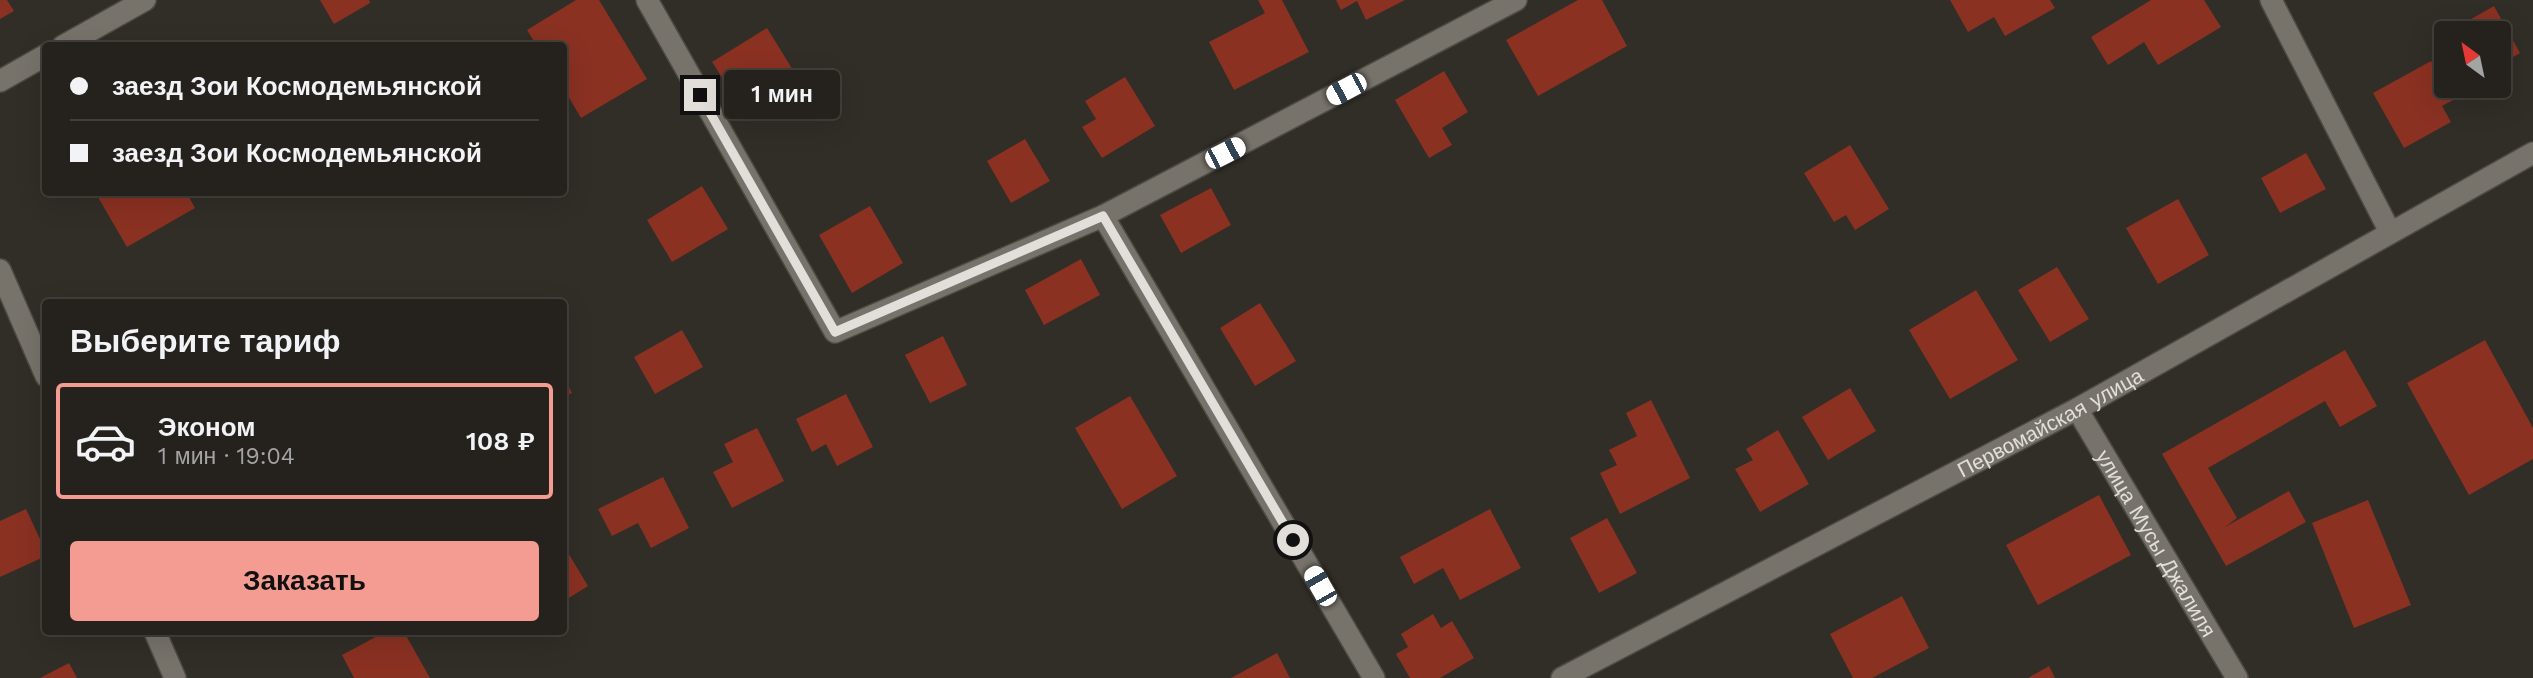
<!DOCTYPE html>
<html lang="ru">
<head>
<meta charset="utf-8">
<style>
  body { margin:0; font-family:"Work Sans",sans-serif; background:#2d2a26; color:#f1f3f6; height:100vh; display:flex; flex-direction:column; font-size:26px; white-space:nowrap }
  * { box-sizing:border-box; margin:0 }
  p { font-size:23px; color:#a3a4a4 }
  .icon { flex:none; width:38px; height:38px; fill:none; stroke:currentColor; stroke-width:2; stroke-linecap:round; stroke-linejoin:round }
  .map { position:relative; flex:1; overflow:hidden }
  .panel { position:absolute; left:42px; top:299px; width:525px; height:336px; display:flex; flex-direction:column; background:#25221d; border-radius:7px; box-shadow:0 7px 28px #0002,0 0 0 2px #423f3b }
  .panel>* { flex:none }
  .hud { position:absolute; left:42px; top:42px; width:525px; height:154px; border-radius:7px; box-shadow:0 7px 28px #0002,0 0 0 2px #423f3b; display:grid; align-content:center; height:154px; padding:0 28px; background:#25221d }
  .needle { width:46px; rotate:327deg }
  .fabs { position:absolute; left:2434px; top:21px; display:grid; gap:14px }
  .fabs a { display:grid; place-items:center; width:77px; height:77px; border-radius:7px; background:#25221d; box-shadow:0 7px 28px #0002,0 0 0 2px #423f3b; font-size:35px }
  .end { position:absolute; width:32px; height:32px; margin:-16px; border:9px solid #e2dfdb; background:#111; box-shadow:0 0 0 4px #111 }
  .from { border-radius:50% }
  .bubble { position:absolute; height:49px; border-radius:7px; background:#25221d; box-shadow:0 7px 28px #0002,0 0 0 2px #423f3b; font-size:23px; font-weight:600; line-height:49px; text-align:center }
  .car { position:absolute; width:21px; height:42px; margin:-21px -10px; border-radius:9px; box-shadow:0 0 5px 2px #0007; background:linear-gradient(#fff 24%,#345 0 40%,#fff 0 76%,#345 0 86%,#fff 0) }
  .hud b { display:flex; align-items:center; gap:24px; height:66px; font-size:26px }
  .hud b+b { border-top:2px solid #423f3b }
  .hud i { width:18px; height:18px; background:#f1f3f6 }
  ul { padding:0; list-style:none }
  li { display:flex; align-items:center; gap:21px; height:116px; margin:0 14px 10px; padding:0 14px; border:4px solid transparent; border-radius:7px }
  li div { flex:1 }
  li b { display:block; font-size:26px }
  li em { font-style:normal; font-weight:600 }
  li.selected { border-color:#f59c92 }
  li>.icon { width:63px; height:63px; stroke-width:1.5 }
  h2 { padding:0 28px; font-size:32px; line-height:84px }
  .button { display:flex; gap:14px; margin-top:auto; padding:14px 28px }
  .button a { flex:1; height:80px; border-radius:7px; background:#f59c92; color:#111; font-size:28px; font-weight:600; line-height:80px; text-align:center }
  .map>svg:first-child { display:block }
  .building { fill:#8a3122 }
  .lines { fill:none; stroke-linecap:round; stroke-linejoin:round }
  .minor-casing { stroke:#4d4a44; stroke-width:24 }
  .tertiary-casing { stroke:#4d4a44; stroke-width:24 }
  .minor { stroke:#77736b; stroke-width:21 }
  .tertiary { stroke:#77736b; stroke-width:21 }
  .route { stroke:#e2dfdb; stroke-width:9 }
  .labels { text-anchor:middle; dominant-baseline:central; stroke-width:6; stroke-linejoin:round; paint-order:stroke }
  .street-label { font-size:21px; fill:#e2dfdb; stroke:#27241d }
</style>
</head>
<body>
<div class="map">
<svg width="2533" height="678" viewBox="0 0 2533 678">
  <rect width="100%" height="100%" fill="#312d27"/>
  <!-- building -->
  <g class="building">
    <polygon points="0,0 7,0 14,11 0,19"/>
    <polygon points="320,0 369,0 370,3 334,24"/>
    <polygon points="576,0 599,0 647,79 581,118 564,89 564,46 537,46 527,30"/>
    <polygon points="1258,0 1282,0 1309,52 1234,90 1209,42 1265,13"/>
    <polygon points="1336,0 1405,0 1366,20 1357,1 1341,10"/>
    <polygon points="1578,0 1602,0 1627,46 1538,96 1506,40"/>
    <polygon points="1950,0 2050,0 2055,8 2005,36 1994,17 1968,32"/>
    <polygon points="2151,0 2204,0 2221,27 2158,65 2144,42 2108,65 2091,37"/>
    <polygon points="2494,6 2520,53 2499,65 2499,33 2454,33 2452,30"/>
    <polygon points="767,28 796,75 742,109 712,62"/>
    <polygon points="2431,61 2453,100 2442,106 2451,122 2404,148 2373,93"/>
    <polygon points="1444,71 1468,112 1442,128 1452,145 1429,158 1395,100"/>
    <polygon points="1125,77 1155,126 1102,158 1082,127 1096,119 1085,101"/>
    <polygon points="1025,139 1050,181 1011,203 987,161"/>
    <polygon points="1850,145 1889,209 1855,230 1846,215 1834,222 1804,173"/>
    <polygon points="2306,153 2326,189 2280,213 2261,178"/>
    <polygon points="702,186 728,229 672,262 647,220"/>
    <polygon points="1211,188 1231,225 1181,253 1160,215"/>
    <polygon points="95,192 186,192 195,208 127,247"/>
    <polygon points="2178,199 2209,255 2158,284 2126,228"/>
    <polygon points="870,206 903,263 852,293 819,235"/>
    <polygon points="1081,259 1100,295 1044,325 1025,290"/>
    <polygon points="2057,267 2089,319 2050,342 2018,290"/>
    <polygon points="1976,290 2018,360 1950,399 1909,330"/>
    <polygon points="1260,303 1296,361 1255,386 1220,328"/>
    <polygon points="682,330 703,367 655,394 634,357"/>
    <polygon points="943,336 967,385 930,403 905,355"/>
    <polygon points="2485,340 2533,428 2533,459 2469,495 2407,383"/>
    <polygon points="2345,350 2377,406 2340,427 2325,401 2208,468 2237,518 2225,527 2289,491 2306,522 2226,566 2162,454"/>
    <polygon points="564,377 572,393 564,397"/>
    <polygon points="1850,388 1876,431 1828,460 1802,417"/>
    <polygon points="846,394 873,447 837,466 826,444 812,452 796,419"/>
    <polygon points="1130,396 1177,476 1122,509 1075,428"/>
    <polygon points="1651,400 1690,478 1620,514 1600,473 1617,465 1609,450 1637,436 1626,413"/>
    <polygon points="757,428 784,481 732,508 713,472 733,462 724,444"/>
    <polygon points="1778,430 1809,484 1760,512 1735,469 1753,460 1746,449"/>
    <polygon points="663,477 689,528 651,548 638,523 612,536 598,509"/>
    <polygon points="2099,495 2131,555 2038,605 2006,545"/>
    <polygon points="2368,500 2411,605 2354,628 2312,523"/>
    <polygon points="26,509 46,552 46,556 0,577 0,521"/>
    <polygon points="1490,509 1521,568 1460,600 1443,568 1414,584 1400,557"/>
    <polygon points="1607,518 1637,573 1599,593 1570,538"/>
    <polygon points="564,546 588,586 564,601"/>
    <polygon points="1902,596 1929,648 1872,678 1853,678 1830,634"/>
    <polygon points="1433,614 1441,628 1452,621 1474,658 1440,678 1410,678 1396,654 1408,647 1401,634"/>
    <polygon points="385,632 404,632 430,678 354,678 342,655"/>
    <polygon points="1277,653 1290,678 1231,678"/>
    <polygon points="69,663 77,678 40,678"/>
    <polygon points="2049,666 2055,678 2028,678"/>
  </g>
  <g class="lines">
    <defs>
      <g id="minor">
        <polyline points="647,0 835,332 1103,216 1516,0"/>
        <polyline points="2271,0 2390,232"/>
        <polyline points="63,46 145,0"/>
        <polyline points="0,81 46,55"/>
        <polyline points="1103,216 1374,678"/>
        <path id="s1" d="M2077,409L2237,678"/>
        <path id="s2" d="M1562,678L2077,409L2533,153"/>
      </g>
      <g id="tertiary">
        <polyline points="0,270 46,376"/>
        <polyline points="155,632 175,678"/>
      </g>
    </defs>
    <!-- minor casing -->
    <use href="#minor" class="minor-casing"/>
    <!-- tertiary casing -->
    <use href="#tertiary" class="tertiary-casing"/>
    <!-- minor -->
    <use href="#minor" class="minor"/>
    <!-- tertiary -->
    <use href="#tertiary" class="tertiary"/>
  </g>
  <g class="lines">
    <!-- route -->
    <polyline class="route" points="700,95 835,332 1103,216 1293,540"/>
  </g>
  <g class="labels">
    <!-- street labels -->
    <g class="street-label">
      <text stroke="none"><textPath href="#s2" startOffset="551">Первомайская улица</textPath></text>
      <text stroke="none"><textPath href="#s1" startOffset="156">улица Мусы Джалиля</textPath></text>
    </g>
  </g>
</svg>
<div class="fabs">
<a><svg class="needle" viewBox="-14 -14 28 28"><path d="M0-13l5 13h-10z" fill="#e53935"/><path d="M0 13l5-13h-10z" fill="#a3a4a4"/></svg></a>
</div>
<i class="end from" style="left:1293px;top:540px"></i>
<i class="end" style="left:700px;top:95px"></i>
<div class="bubble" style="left:724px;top:70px;width:116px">1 мин</div>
<i class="car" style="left:1346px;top:89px;rotate:242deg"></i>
<i class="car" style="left:1225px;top:153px;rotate:63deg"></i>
<i class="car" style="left:1320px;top:586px;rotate:330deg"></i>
<div class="hud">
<b><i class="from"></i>заезд Зои Космодемьянской</b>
<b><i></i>заезд Зои Космодемьянской</b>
</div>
<section class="panel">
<h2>Выберите тариф</h2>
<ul>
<li class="selected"><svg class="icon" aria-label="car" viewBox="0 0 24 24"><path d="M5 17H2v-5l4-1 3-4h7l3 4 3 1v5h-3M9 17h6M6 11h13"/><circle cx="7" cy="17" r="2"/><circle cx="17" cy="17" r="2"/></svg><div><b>Эконом</b><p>1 мин · 19:04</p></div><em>108 ₽</em></li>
</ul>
<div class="button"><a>Заказать</a></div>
</section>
</div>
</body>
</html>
